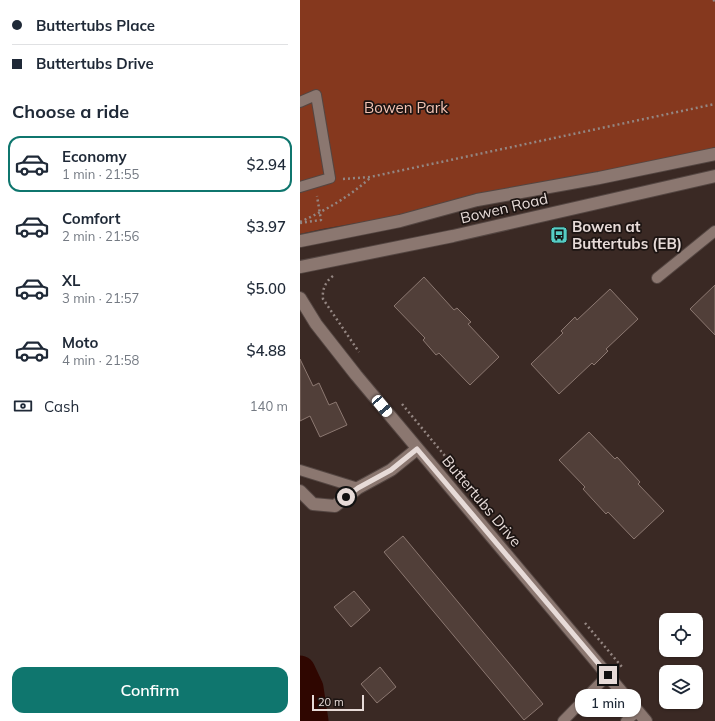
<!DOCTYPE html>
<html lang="en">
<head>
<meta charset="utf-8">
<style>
  body { margin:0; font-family:Mulish,sans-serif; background:#f2f2f3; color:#1f2937; height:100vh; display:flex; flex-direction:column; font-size:15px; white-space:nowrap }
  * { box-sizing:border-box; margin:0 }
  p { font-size:13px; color:#747a83 }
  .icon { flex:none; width:22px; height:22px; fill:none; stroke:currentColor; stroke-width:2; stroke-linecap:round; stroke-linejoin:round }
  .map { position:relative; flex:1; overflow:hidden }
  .sheet { display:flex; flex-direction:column; background:#fff; width:300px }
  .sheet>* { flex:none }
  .guide { display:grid; align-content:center; height:88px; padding:0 12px; background:#fff }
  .controls { position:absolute; left:359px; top:613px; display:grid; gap:8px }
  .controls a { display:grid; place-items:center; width:44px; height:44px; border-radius:8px; background:#fff; box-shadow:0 1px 3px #0004; font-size:20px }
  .scale { position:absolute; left:12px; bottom:10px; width:52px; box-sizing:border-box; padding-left:4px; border:2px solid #e7dbd8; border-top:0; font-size:11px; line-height:14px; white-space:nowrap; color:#e7dbd8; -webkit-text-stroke:3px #1c1412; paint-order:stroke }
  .end { position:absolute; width:18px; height:18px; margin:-9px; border:5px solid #e7dbd8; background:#111; box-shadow:0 0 0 2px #111 }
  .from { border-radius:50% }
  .bubble { position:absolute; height:28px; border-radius:12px; background:#fff; box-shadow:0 1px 3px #0004; font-size:13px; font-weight:600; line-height:28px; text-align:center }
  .car { position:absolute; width:12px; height:24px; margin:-12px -6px; border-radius:5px; box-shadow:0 0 3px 1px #0007; background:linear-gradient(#fff 24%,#345 0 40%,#fff 0 76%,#345 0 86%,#fff 0) }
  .guide b { display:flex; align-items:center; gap:14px; height:38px; font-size:15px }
  .guide b+b { border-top:1px solid #e0e1e3 }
  .guide i { width:10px; height:10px; background:#1f2937 }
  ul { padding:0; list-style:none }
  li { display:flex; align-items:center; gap:12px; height:56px; margin:0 8px 6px; padding:0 4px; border:2px solid transparent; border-radius:12px }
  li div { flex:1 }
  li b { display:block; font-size:15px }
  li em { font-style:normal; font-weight:600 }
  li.current { border-color:#0f766e }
  li>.icon { width:36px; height:36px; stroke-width:1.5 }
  h2 { padding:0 12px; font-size:18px; line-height:48px }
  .pay { display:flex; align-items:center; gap:10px; height:44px; padding:0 12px; font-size:15px }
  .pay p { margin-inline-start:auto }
  .cta { display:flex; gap:8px; margin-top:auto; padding:8px 12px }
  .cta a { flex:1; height:46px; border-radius:12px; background:#0f766e; color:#fff; font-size:16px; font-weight:600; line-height:46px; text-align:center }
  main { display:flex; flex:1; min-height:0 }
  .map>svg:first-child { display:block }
  .green { fill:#85381e }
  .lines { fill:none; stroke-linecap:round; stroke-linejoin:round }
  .river { stroke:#2f0600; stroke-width:31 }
  .building { fill:#513f39; stroke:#8c7871 }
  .service-casing { stroke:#544642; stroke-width:12 }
  .minor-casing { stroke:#544642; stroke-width:14 }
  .secondary-casing { stroke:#544642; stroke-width:14 }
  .path { stroke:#948682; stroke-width:2.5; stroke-dasharray:2 3; stroke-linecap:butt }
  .service { stroke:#8b7770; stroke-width:10 }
  .minor { stroke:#8b7770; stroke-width:12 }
  .secondary { stroke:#8b7770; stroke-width:12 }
  .route { stroke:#e7dbd8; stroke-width:5 }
  .labels { text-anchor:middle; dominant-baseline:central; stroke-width:3.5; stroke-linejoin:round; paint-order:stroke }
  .park-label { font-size:15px; fill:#f2c3b3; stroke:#1c1412 }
  .street-label { font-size:15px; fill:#e7dbd8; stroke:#1c1412 }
  .poi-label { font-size:15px; font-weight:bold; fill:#e7dbd8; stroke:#1c1412; text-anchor:start }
</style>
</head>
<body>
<main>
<section class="sheet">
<div class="guide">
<b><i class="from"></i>Buttertubs Place</b>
<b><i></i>Buttertubs Drive</b>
</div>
<h2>Choose a ride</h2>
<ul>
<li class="current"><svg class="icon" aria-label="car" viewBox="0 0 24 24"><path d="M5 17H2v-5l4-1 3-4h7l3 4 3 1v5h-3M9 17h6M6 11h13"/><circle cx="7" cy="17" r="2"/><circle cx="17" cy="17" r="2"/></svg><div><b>Economy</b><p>1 min · 21:55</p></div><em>$2.94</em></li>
<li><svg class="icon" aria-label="car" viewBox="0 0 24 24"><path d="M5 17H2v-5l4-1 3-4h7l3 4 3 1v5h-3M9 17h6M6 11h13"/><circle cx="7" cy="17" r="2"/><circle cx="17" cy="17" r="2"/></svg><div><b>Comfort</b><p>2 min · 21:56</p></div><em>$3.97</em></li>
<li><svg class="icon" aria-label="car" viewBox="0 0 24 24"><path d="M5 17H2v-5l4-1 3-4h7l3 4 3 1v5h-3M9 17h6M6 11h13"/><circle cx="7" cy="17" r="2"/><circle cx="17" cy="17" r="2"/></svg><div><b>XL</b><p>3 min · 21:57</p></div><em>$5.00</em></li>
<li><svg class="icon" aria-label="car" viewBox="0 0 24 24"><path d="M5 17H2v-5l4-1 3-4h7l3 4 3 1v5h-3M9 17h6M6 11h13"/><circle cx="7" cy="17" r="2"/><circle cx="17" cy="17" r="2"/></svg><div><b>Moto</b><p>4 min · 21:58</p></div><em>$4.88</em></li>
</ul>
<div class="pay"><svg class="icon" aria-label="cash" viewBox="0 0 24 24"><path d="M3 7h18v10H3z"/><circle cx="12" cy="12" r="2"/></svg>Cash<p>140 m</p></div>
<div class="cta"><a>Confirm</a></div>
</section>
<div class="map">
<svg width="415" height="721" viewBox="0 0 415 721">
  <rect width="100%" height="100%" fill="#3a2924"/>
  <!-- green -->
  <polygon class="green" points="0,0 415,0 415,147 412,148 415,152 353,172 22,229 0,234"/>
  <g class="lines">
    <!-- river -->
    <polyline class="river" points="0,671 8,688 13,721"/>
  </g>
  <!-- building -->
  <g class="building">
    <polygon points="124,277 154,310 157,308 171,322 168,324 199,357 170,385 139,353 136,355 123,340 125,338 94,306"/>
    <polygon points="415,285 415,335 390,309"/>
    <polygon points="310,289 338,319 306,349 308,351 294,365 292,363 259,394 231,364 263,333 261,331 275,317 277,320"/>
    <polygon points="0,359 13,386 19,383 29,405 36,402 47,425 20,437 10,416 0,421"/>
    <polygon points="289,432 315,459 317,457 340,482 338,484 364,511 334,539 308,512 306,514 283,489 285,487 259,460"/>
    <polygon points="103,536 243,704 224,720 84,552"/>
    <polygon points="54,591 70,610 51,627 34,607"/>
    <polygon points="80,667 96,687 77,703 61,684"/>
  </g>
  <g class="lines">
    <defs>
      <g id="service">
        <polyline points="0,102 16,95 30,178 0,187"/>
        <polyline points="357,278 415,231"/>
        <polyline points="0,470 58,488"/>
        <polyline points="263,721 308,675"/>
        <polyline points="326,721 338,711"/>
      </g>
      <g id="minor">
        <polyline points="0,298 16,324 56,375 346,721"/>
        <polyline points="0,491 13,504 35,506 58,488 91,470 117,449"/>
      </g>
      <g id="secondary">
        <polyline points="0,241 100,221 177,200 299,178 415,154"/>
        <polyline points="0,267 153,236 415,176"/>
      </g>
    </defs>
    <!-- service casing -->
    <use href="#service" class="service-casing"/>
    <!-- minor casing -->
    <use href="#minor" class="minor-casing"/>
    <!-- secondary casing -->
    <use href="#secondary" class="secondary-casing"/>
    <!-- path -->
    <g class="path">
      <polyline points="413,0 415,1"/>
      <polyline points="43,179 70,177 415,104"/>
      <path d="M0,222C26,210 49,197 70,178"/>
      <polyline points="0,223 21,220 17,196"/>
      <path d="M33,276C25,282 22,290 23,299L59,352"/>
      <polyline points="102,404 193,514"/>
      <polyline points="285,623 322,667"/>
    </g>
    <!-- service -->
    <use href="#service" class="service"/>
    <!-- minor -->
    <use href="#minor" class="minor"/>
    <!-- secondary -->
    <use href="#secondary" class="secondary"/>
  </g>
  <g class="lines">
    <!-- route -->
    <polyline class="route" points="46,497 58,488 91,470 117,449 308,675"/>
  </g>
  <!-- icons -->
  <defs>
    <symbol id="bus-square" viewBox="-11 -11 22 22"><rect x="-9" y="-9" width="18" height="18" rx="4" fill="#55cec5" stroke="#1c1412"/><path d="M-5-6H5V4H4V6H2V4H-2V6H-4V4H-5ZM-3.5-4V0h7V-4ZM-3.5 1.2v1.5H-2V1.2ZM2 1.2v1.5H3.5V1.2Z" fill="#111"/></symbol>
  </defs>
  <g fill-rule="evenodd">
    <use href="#bus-square" x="249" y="225" width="20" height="20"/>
  </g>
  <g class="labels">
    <!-- park labels -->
    <g class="park-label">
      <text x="106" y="107">Bowen Park</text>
    </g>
    <!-- street labels -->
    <g class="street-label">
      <text transform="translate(204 208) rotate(-13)">Bowen Road</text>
      <text transform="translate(182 501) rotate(50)">Buttertubs Drive</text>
    </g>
    <!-- poi labels -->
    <g class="poi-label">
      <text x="272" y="226">Bowen at<tspan x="272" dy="17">Buttertubs (EB)</tspan></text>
    </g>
  </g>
</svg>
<div class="controls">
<a><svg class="icon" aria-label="locate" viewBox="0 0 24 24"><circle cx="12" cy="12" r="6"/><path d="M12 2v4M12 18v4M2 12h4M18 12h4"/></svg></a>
<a><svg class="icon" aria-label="layers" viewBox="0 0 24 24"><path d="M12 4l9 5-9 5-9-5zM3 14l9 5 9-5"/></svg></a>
</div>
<div class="scale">20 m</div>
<i class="end from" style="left:46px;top:497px"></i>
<i class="end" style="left:308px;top:675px"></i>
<div class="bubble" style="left:275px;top:689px;width:66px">1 min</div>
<i class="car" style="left:82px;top:406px;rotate:140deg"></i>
</div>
</main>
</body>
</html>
